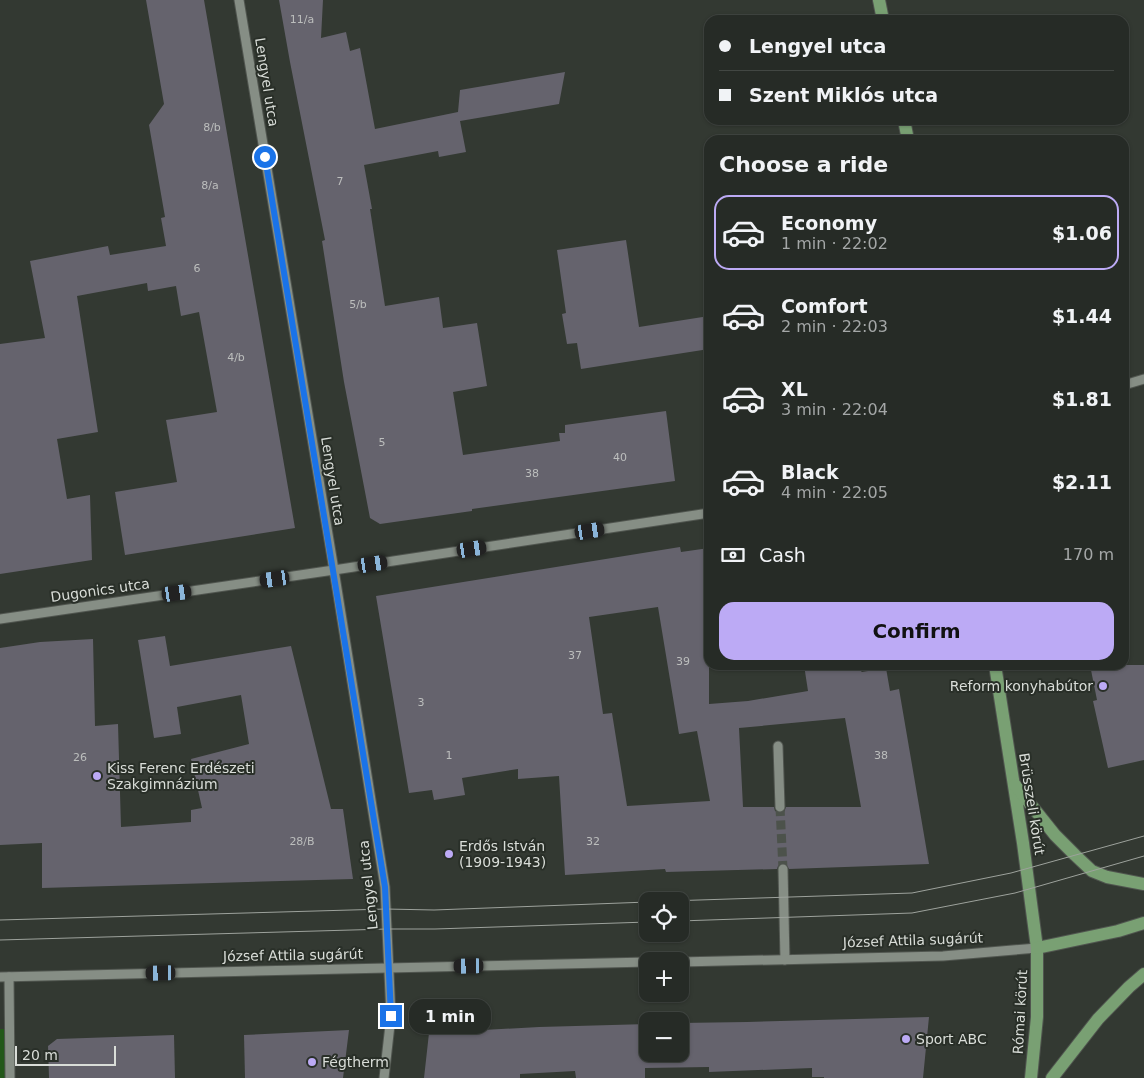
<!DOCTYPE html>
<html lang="en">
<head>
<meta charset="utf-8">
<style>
  body { margin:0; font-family:"DejaVu Sans",sans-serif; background:#323732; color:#f1f3f6; height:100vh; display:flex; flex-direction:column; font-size:19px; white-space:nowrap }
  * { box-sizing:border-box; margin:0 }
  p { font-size:16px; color:#a4a7a7 }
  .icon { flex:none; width:28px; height:28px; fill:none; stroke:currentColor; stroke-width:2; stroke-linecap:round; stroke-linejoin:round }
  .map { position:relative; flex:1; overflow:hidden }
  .drawer { position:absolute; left:704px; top:135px; width:425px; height:535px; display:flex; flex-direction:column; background:#262b26; border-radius:15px; box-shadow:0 1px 4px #0004,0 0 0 1px #424743 }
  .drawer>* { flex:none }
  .guide { position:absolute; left:704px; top:15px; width:425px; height:110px; border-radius:15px; box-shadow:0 1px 4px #0004,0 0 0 1px #424743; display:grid; align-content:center; height:110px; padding:0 15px; background:#262b26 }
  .buttons { position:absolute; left:639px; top:892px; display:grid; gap:10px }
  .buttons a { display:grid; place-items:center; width:50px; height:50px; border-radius:10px; background:#262b26; box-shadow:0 1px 4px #0004,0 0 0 1px #424743; font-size:25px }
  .scale { position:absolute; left:15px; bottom:12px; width:101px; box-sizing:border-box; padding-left:5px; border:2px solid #d9ddd8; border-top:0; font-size:14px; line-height:18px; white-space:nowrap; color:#d9ddd8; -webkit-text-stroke:4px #292f28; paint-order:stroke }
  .end { position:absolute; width:22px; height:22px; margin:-11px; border:6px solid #1a73e8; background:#fff; box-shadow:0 0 0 2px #fff }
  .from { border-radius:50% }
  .bubble { position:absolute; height:35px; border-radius:15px; background:#262b26; box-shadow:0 1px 4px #0004,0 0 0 1px #424743; font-size:16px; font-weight:700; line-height:35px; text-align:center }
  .car { position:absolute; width:15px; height:30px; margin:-15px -8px; border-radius:6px; box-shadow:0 0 4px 1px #0007; background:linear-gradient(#222 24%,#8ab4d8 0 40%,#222 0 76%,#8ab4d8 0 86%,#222 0) }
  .guide b { display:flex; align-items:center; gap:18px; height:48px; font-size:19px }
  .guide b+b { border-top:1px solid #424743 }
  .guide i { width:12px; height:12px; background:#f1f3f6 }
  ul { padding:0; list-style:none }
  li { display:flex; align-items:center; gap:15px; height:75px; margin:0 10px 8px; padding:0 5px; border:2px solid transparent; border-radius:15px }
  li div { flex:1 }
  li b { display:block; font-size:19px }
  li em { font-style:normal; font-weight:700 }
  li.on { border-color:#bcaaf5 }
  li>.icon { width:45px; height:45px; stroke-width:1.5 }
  h2 { padding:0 15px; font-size:22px; line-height:60px }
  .pay { display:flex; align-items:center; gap:12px; height:55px; padding:0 15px; font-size:19px }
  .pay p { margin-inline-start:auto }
  .primary-button { display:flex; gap:10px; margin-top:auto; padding:10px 15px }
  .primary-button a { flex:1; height:58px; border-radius:15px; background:#bcaaf5; color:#111; font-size:20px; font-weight:700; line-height:58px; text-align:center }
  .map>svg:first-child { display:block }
  .green { fill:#225819 }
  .building { fill:#65636d; fill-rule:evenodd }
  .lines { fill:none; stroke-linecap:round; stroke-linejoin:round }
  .minor-tunnel { stroke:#4c524b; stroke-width:9; stroke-dasharray:9 4.5; stroke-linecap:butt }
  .minor-casing { stroke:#50554f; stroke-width:11 }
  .major-casing { stroke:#50554f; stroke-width:14 }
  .minor { stroke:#868e85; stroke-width:9 }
  .major { stroke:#79a073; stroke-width:12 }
  .tram { stroke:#9da29c; stroke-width:1 }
  .route { stroke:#1a73e8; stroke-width:6 }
  .poi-dot { fill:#bcaaf5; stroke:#292f28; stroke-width:2 }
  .labels { text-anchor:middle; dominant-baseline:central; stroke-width:4; stroke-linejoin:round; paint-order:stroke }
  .number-label { font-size:11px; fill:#bcbebd }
  .street-label { font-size:14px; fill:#d9ddd8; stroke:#292f28 }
  .poi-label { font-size:14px; fill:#d9ddd8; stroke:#292f28; text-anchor:start }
</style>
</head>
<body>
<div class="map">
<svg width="1144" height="1078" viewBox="0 0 1144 1078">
  <rect width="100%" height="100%" fill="#333932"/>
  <!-- green -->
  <polygon class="green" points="0,1029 9,1029 10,1078 0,1078"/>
  <!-- building -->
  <g class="building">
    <polygon points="146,0 204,0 295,528 125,555 115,492 177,482 166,420 217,412 199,312 181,316 176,286 148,291 147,283 77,296 98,432 57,439 67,499 90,495 92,560 0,574 0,344 45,338 30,261 108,246 110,255 166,246 161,218 165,217 149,125 164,104"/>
    <polygon points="279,0 323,0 321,38 346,32 350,51 360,48 375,129 458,112 460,90 565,72 559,104 460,121 466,152 439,157 438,151 364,165 372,209 370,209 385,306 439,297 443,328 477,323 487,386 453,392 463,455 560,441 559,433 565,433 565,425 666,411 675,481 472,509 472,511 380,524 370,518 344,382 322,241 325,240 290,62"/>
    <polygon points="626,240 639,327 709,316 709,349 581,369 577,343 567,344 562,314 566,313 557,250"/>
    <path d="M680,547L681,552L709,548V704L748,701L808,691L804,665H854L862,672L886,668L890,691L899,689L929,864L789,869L786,864L782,863L778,866L777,869L666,872L665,869L565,875L559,776L518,779V769L462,778L465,795L434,800L432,790L409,793L376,596ZM658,607L679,734L697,731L710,801L627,806L612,713L603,714L589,617ZM845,718L861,807H786L784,812L780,813L775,811L774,807H743L739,728Z"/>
    <polygon points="165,636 170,666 291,646 331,809 343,809 353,879 42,888 42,843 0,845 0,648 40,642 93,639 95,726 118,724 121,827 191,822 191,810 202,808 191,759 249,744 241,695 177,707 181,734 154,738 138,640"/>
    <polygon points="1090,665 1144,665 1144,760 1108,768 1093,701 1097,700"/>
    <polygon points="929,1017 923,1078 824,1078 824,1077 812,1077 812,1068 709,1072 709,1067 645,1068 645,1078 576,1078 575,1071 520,1074 520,1078 424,1078 429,1033 539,1027 648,1024 648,1054 680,1054 680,1023 747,1022"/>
    <polygon points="349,1030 343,1078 245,1078 244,1035"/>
    <polygon points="174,1035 175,1078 49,1078 48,1046 57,1039"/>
  </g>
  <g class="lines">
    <!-- minor-tunnel -->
    <polyline class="minor-tunnel" points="780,807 783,869"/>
    <defs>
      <g id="minor">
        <polyline points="239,0 334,570 385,887 391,1016 384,1078"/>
        <polyline points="1124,385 1144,379"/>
        <polyline points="0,619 334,570 709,513"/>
        <polyline points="778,746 780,807"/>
        <polyline points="783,869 785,960"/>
        <polyline points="680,962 943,956 1037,948"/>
        <polyline points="0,977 648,962"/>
        <polyline points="9,977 10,1078"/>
      </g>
      <g id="major">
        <polyline points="879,0 883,20"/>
        <polyline points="904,120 908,140"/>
        <polyline points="995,665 1023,843 1037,948 1037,1017 1031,1078"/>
        <polyline points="1015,785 1055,835 1075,855 1092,871 1107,877 1144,884"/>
        <polyline points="1037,948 1118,931 1144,923"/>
        <polyline points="1052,1078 1098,1019 1129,987 1144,974"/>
      </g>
    </defs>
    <!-- minor casing -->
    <use href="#minor" class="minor-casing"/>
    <!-- major casing -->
    <use href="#major" class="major-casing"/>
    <!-- minor -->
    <use href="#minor" class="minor"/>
    <!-- major -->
    <use href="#major" class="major"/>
    <!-- tram -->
    <g class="tram">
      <polyline points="669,901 912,893 1011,873 1144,836"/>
      <polyline points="0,920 386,909 434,910 648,902"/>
      <polyline points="680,921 912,913 1015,893 1144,856"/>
      <polyline points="0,940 387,929 435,929 648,922"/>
    </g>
  </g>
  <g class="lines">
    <!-- route -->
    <polyline class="route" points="265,157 385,887 391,1016"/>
  </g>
  <!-- markers -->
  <g class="poi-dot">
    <circle cx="1103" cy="686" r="5"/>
    <circle cx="97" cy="776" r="5"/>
    <circle cx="449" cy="854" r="5"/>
    <circle cx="906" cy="1039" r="5"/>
    <circle cx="312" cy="1062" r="5"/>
  </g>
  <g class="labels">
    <!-- number labels -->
    <g class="number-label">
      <text x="302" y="19">11/a</text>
      <text x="212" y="127">8/b</text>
      <text x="340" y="181">7</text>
      <text x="210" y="185">8/a</text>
      <text x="197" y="268">6</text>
      <text x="358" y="304">5/b</text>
      <text x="236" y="357">4/b</text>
      <text x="382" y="442">5</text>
      <text x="620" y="457">40</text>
      <text x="532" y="473">38</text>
      <text x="575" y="655">37</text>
      <text x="683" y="661">39</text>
      <text x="421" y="702">3</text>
      <text x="449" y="755">1</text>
      <text x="881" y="755">38</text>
      <text x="80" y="757">26</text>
      <text x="302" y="841">28/B</text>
      <text x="593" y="841">32</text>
    </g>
    <!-- street labels -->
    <g class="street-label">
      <text transform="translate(267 82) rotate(81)">Lengyel utca</text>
      <text transform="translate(333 481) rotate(81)">Lengyel utca</text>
      <text transform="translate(100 590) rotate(-8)">Dugonics utca</text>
      <text transform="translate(1032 804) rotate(81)">Brüsszeli körút</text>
      <text transform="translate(368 885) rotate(-96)">Lengyel utca</text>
      <text transform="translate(913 940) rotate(-2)">József Attila sugárút</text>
      <text transform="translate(293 955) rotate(-1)">József Attila sugárút</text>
      <text transform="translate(1020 1012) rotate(-87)">Római körút</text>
    </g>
    <!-- poi labels -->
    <g class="poi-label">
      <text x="1093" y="686" text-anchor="end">Reform konyhabútor</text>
      <text x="107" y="768">Kiss Ferenc Erdészeti<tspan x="107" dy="16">Szakgimnázium</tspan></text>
      <text x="459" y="846">Erdős István<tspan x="459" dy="16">(1909-1943)</tspan></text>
      <text x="916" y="1039">Sport ABC</text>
      <text x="322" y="1062">Fégtherm</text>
    </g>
  </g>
</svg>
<div class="buttons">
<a><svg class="icon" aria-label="locate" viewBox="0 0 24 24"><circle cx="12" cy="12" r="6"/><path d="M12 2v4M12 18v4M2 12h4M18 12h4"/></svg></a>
<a>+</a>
<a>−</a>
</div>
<div class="scale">20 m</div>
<i class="end from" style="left:265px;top:157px"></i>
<i class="end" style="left:391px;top:1016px"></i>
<div class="bubble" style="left:409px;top:999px;width:82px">1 min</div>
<i class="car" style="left:590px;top:531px;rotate:81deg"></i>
<i class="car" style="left:472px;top:549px;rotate:81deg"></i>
<i class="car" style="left:373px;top:564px;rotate:81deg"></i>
<i class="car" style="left:275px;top:579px;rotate:262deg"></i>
<i class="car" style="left:177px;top:593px;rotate:82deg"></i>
<i class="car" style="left:469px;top:966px;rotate:269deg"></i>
<i class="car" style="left:161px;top:973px;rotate:269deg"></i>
<div class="guide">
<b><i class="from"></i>Lengyel utca</b>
<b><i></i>Szent Miklós utca</b>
</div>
<section class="drawer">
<h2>Choose a ride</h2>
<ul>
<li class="on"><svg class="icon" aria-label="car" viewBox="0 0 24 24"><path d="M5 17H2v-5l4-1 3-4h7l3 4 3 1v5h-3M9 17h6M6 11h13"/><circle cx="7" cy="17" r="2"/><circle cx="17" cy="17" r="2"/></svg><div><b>Economy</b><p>1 min · 22:02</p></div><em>$1.06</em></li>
<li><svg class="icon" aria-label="car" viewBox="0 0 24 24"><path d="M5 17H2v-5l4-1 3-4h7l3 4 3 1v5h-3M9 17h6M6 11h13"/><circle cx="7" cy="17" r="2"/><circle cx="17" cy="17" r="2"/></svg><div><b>Comfort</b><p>2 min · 22:03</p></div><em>$1.44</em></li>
<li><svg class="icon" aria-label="car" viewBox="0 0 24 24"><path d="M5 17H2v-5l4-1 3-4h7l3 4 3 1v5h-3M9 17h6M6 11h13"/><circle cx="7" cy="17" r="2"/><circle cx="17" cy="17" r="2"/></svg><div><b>XL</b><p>3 min · 22:04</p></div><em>$1.81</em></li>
<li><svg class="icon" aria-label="car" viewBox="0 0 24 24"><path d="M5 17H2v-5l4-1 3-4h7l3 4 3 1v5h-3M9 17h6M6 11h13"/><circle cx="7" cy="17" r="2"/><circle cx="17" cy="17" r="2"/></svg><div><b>Black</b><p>4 min · 22:05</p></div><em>$2.11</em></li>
</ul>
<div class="pay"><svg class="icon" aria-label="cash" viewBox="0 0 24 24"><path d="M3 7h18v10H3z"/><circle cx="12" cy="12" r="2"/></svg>Cash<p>170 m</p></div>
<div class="primary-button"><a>Confirm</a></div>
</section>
</div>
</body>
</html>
